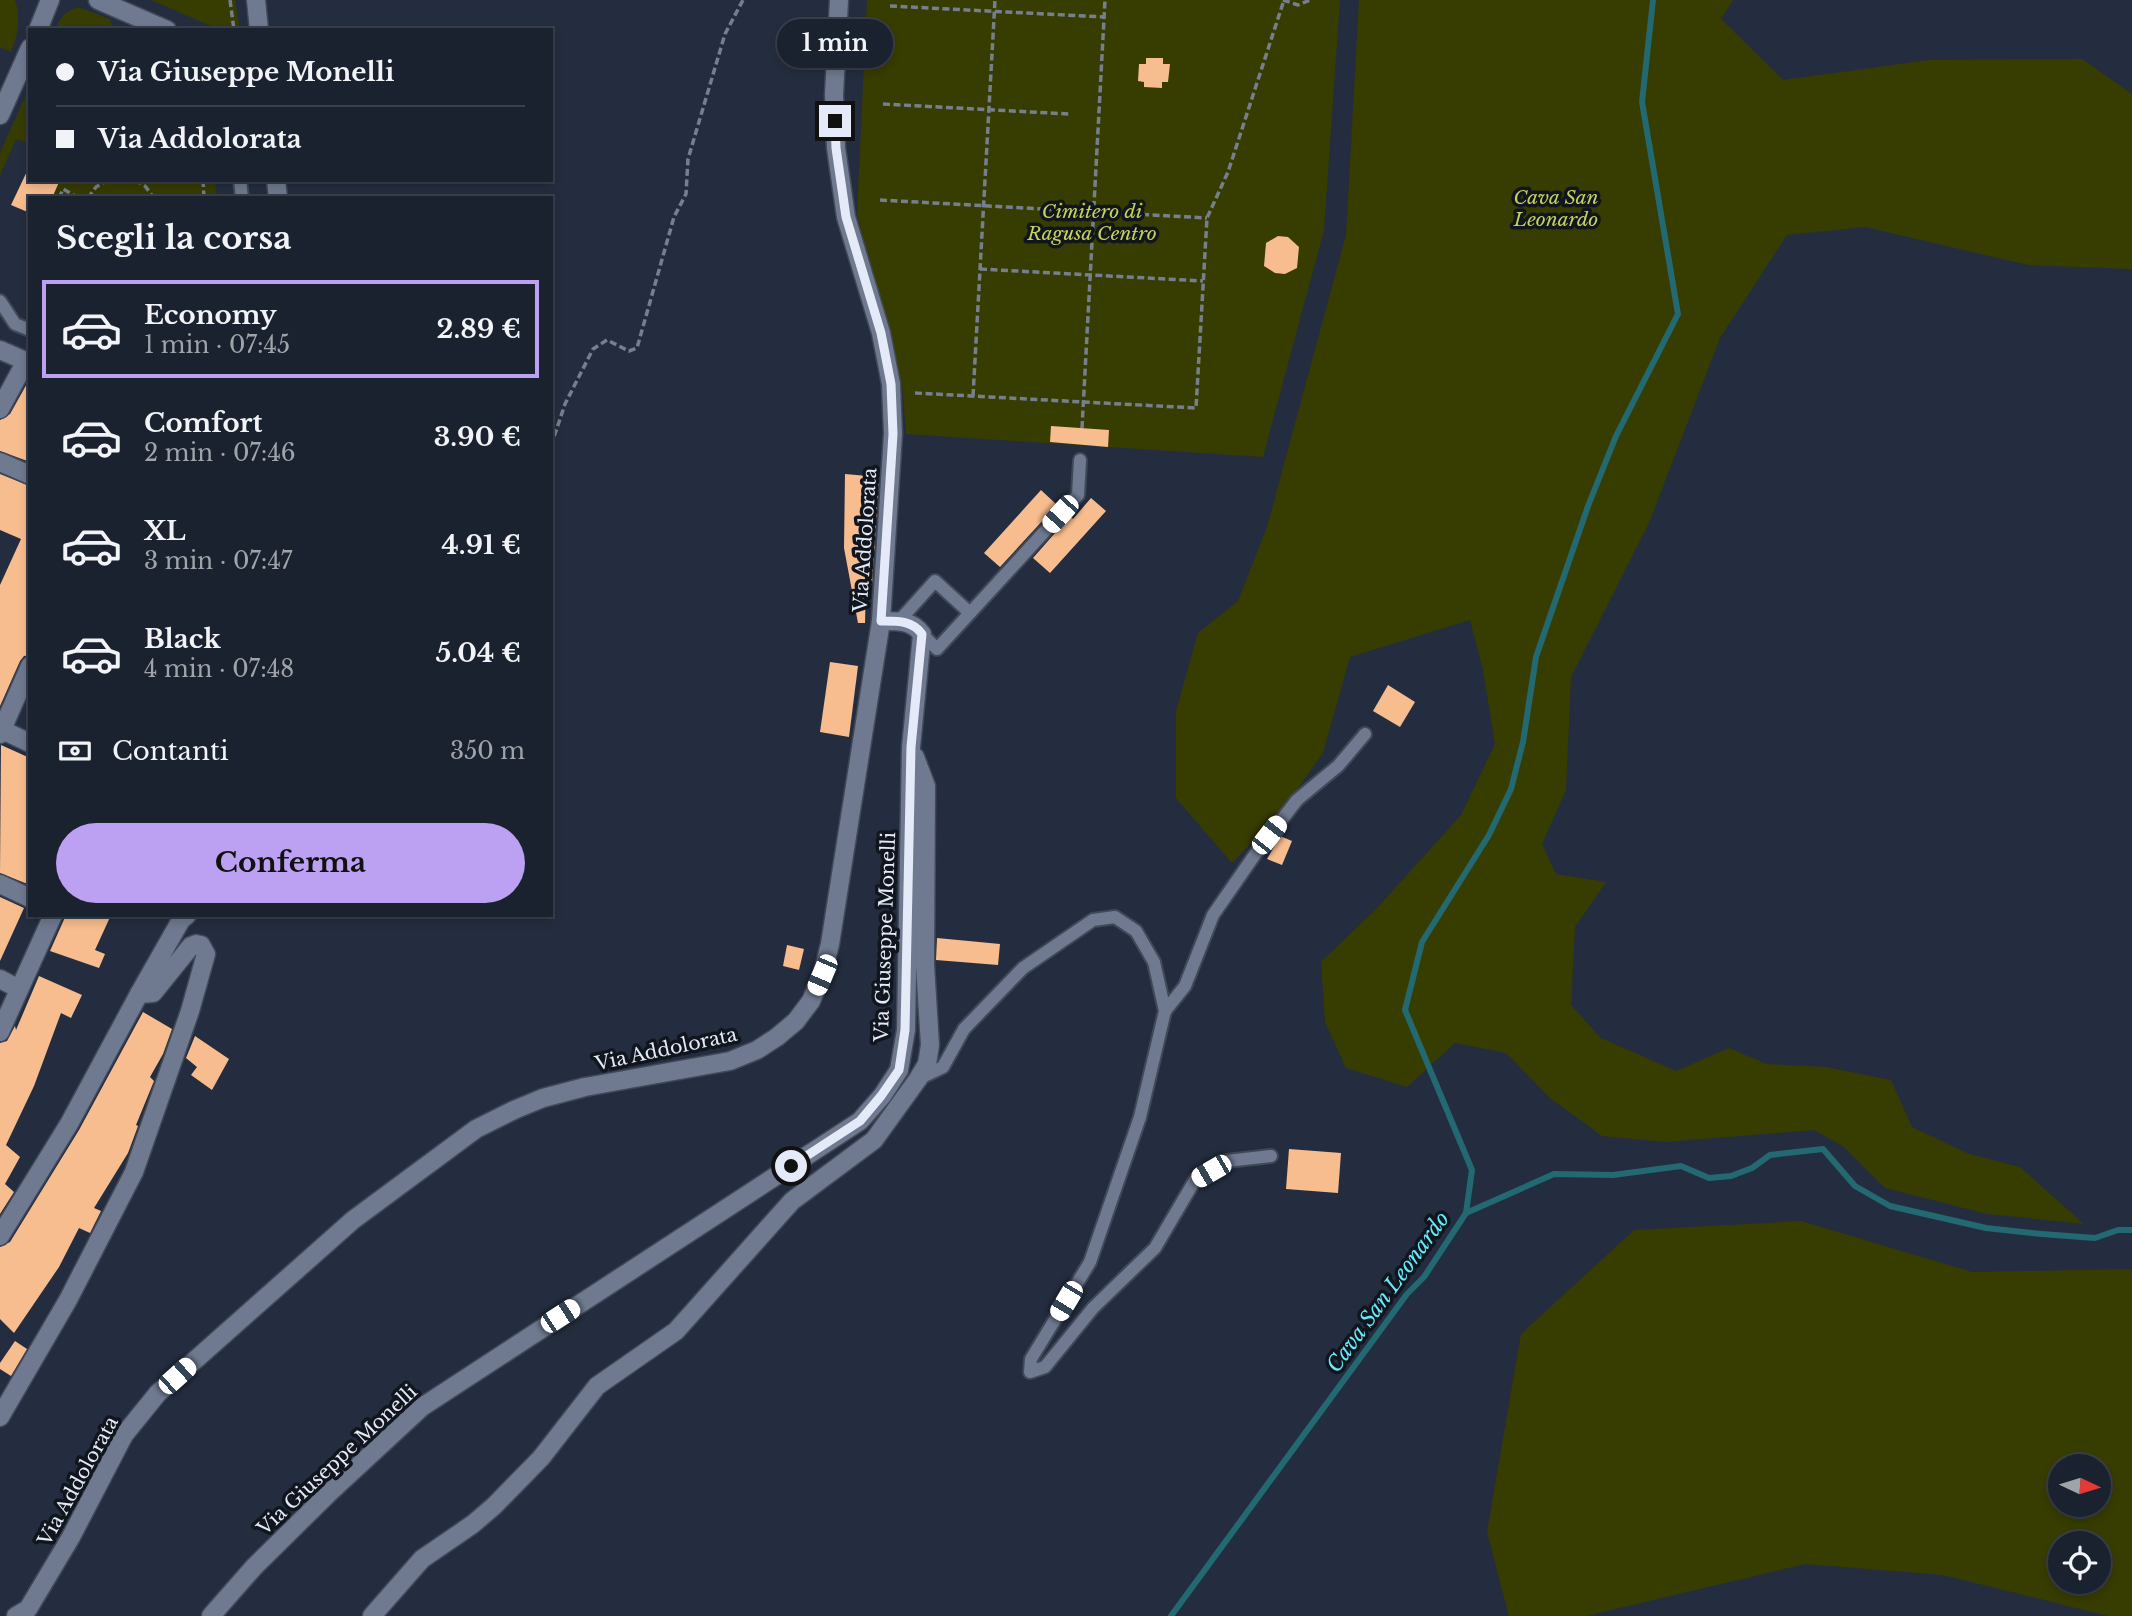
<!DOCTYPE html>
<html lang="it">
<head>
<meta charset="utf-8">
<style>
  body { margin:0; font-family:"Libre Baskerville",serif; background:#242a37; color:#f1f3f6; height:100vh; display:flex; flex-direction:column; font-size:26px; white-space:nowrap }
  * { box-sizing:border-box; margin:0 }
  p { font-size:23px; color:#a0a4aa }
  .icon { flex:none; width:38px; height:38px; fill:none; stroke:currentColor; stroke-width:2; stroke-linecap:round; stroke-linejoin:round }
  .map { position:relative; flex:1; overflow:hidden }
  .panel { position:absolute; left:28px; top:196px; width:525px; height:721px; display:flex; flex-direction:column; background:#1b222f; border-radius:0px; box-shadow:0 4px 10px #0003,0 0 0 2px #393f4b }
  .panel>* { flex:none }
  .top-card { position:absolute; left:28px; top:28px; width:525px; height:154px; border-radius:0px; box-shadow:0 4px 10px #0003,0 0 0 2px #393f4b; display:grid; align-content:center; height:154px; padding:0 28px; background:#1b222f }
  .needle { width:46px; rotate:94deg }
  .controls { position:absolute; left:2048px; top:1454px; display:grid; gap:14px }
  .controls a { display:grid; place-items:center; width:63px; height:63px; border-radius:50%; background:#1b222f; box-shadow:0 4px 10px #0003,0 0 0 2px #393f4b; font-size:35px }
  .end { position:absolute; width:32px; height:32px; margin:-16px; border:9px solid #e4eaf7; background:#111; box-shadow:0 0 0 4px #111 }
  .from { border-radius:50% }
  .bubble { position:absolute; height:49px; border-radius:24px; background:#1b222f; box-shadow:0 4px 10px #0003,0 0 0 2px #393f4b; font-size:23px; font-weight:700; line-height:49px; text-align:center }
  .car { position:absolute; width:21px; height:42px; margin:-21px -10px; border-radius:9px; box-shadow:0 0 5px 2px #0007; background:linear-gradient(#fff 24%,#345 0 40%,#fff 0 76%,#345 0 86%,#fff 0) }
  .top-card b { display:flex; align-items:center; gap:24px; height:66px; font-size:26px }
  .top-card b+b { border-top:2px solid #393f4b }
  .top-card i { width:18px; height:18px; background:#f1f3f6 }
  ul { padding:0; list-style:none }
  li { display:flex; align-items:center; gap:21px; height:98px; margin:0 14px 10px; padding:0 14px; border:4px solid transparent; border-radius:0px }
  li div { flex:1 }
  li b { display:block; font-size:26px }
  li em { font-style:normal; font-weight:700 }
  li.active { border-color:#bca0f2 }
  li>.icon { width:63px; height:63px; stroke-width:1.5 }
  h2 { padding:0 28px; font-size:32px; line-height:84px }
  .pay { display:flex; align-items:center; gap:18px; height:77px; padding:0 28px; font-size:26px }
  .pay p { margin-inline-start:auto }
  .primary-button { display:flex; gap:14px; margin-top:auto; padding:14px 28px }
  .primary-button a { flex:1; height:80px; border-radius:42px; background:#bca0f2; color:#111; font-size:28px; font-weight:700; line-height:80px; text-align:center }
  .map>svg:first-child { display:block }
  .green { fill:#373c00; fill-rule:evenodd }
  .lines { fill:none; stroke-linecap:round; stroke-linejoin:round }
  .stream { stroke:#236972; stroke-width:6 }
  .building { fill:#f8bd8e }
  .service-casing { stroke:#414857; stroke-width:16 }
  .minor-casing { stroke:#414857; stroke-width:21 }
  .path { stroke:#777f8f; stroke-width:3.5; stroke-dasharray:7 3.5; stroke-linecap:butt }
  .service { stroke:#6f7a90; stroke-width:12 }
  .minor { stroke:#6f7a90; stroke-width:18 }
  .route { stroke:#e4eaf7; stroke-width:9 }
  .labels { text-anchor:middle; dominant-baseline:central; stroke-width:7; stroke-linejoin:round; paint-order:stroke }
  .park-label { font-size:19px; font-style:italic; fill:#c6d35a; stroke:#11151d }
  .street-label { font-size:19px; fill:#e4eaf7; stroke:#11151d }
  .water-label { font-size:21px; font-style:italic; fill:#67eafb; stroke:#11151d }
</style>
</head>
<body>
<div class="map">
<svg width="2132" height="1616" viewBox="0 0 2132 1616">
  <rect width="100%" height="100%" fill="#242d3f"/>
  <!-- green -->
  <g class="green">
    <path d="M0,0H15C21,18 18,35 11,52L0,47Z"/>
    <polygon points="151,0 235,0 240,30 220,30"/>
    <polygon points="867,0 1340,0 1324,230 1263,457 906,434 902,384 857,214"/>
    <polygon points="1359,0 1733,0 1721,19 1783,80 1929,60 2082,59 2132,94 2132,269 2028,265 1865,227 1787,235 1720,338 1649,523 1571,677 1566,790 1542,844 1556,874 1606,882 1575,927 1571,1005 1601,1038 1676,1071 1729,1048 1767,1064 1826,1067 1891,1080 1912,1127 1969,1154 2020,1167 2084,1224 1987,1214 1885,1188 1844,1147 1814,1130 1665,1142 1602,1136 1551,1099 1506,1053 1455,1043 1407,1087 1346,1068 1325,1022 1321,962 1378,907 1461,815 1495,744 1483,670 1470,620 1350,657 1323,753 1279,815 1232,863 1176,798 1176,711 1198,633 1238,601 1267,527 1346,235"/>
    <path d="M78,7L110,19L113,30H55C60,18 65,11 78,7Z"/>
    <polygon points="30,86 30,144 16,139 0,175 0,153"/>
    <polygon points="60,180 215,180 217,198 52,198"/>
    <path d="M1801,1221L1972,1272L2132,1269V1616H2108L1943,1575L1805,1564L1586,1616H1509L1487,1532L1521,1334L1634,1230ZM2060,1466H2098V1505H2060ZM2060,1544H2098V1582H2060Z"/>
  </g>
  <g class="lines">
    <!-- stream -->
    <g class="stream">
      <polyline points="1466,1213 1554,1174 1613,1175 1681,1166 1709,1178 1731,1176 1752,1168 1770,1155 1823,1149 1855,1186 1890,1206 1986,1228 2042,1234 2095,1238 2118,1230 2132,1230"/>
      <polyline points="1171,1616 1407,1294 1424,1277 1466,1213 1472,1170 1405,1010 1422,942 1489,835 1511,789 1523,742 1536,657 1588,506 1616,436 1678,314 1642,102 1653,0"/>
    </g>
  </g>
  <!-- building -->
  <g class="building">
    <polygon points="1146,58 1163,58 1163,64 1170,64 1168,82 1162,82 1162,88 1144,87 1144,82 1138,81 1139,64 1146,64"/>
    <polygon points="30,165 30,180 60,180 52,198 30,198 30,213 11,205"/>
    <polygon points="1278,236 1288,237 1299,247 1297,268 1285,274 1275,273 1264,266 1266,243"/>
    <polygon points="29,380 30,380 30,462 0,451 0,420 10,414"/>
    <polygon points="1051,426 1109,430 1108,447 1050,442"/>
    <polygon points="0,474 30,486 30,655 24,656 20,661 0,706 0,585 21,539 0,530"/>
    <polygon points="845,474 879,477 872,585 866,585 865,623 858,623 844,548"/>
    <polygon points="1041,490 1057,505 1000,567 984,553"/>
    <polygon points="1091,498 1106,511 1050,573 1033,558 1070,516 1073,519"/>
    <polygon points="830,662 858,666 849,737 820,732"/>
    <polygon points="1388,685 1415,702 1400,727 1373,711"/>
    <polygon points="1,745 30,758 30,885 0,873"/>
    <polygon points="1280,836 1292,841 1282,865 1267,859"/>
    <polygon points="0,897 24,908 0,961"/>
    <polygon points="66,915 111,915 95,950 105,954 99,968 50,951"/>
    <polygon points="937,938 1000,944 998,965 936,960"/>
    <polygon points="787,945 804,949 799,970 783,966"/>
    <polygon points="39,976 82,995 71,1018 61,1013 34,1086 6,1145 20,1157 5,1184 14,1192 0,1214 0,1043 7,1041 15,1026 16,1030"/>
    <polygon points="143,1012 172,1029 163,1054 150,1077 154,1081 136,1125 138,1126 128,1153 94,1208 101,1211 90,1233 79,1228 59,1267 14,1333 0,1319 0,1247 10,1242 79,1130"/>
    <polygon points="195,1036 229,1059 212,1090 191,1075 197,1067 186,1058"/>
    <polygon points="1289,1149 1341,1153 1338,1193 1286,1189"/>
    <polygon points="15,1341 27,1349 11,1376 0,1369 0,1363"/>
  </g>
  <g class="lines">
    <defs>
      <g id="service">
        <polyline points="240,180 242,198"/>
        <polyline points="0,301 15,324 30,330"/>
        <polyline points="970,613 1078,495 1080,460"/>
        <polyline points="899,621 935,581 970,613 937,649 922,634"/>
        <polyline points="1165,1011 1185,986 1213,915 1256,853 1297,800 1338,766 1365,734"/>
        <polyline points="918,1079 943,1067 964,1029 1023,968 1093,920 1115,917 1136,931 1154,962 1165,1011 1140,1117 1090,1262 1031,1359 1030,1372 1045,1367 1093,1308 1155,1248 1195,1180 1227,1161 1271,1156"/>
      </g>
      <g id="minor">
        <polyline points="98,0 167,30"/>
        <polyline points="256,0 259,30"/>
        <polyline points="38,30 50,0"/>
        <polyline points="0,115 30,48"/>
        <polyline points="276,180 278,198"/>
        <polyline points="0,350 30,363"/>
        <polyline points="0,409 26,361"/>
        <polyline points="0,462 30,475"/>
        <polyline points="0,729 30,743"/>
        <polyline points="0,734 30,666"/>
        <polyline points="0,884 30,898"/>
        <polyline points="0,979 19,989"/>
        <polyline points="139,994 181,920 187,915"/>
        <polyline points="0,1032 53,915"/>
        <polyline points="0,1236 69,1124 139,994 153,993 191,946 196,944 201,945 206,954 190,1011 134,1172 68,1300 0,1417"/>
        <polyline points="16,1616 28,1609 71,1537 124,1435 158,1393 353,1220 476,1129 514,1110 543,1098 585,1087 730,1061 757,1050 777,1037 796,1021 811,1001 822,975 830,944 881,621 893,434 891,384 881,333 846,217 836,148 834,95 839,0"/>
        <path d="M211,1616L254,1567L328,1494L422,1407L860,1121L882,1096L899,1070L906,1030L911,747L922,634C912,620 897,621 881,621"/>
        <polyline points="372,1616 422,1559 473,1524 494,1506 541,1458 597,1386 676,1331 792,1201 874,1140 918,1079 927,1064 930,1045 925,965 926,786 915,757"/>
      </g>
    </defs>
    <!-- service casing -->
    <use href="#service" class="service-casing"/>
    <!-- minor casing -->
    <use href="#minor" class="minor-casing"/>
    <!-- path -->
    <g class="path">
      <polyline points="230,0 234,30"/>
      <polyline points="1283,0 1298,5 1310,0"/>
      <polyline points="890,6 1104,17"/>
      <polyline points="883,104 1069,114"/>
      <polyline points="135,180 145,186 154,198"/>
      <polyline points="203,180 204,198"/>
      <polyline points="59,198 63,189 79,198"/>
      <polyline points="88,198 96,187 108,180"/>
      <polyline points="880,200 1207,218"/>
      <polyline points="980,269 1203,281"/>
      <polyline points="915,393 1196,408 1207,218 1228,172 1284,0"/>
      <polyline points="973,396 995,0"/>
      <polyline points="1082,428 1105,0"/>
      <polyline points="551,446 565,404 593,349 607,340 629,351 637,348 674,217 686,194 688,159 725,34 743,0"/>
    </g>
    <!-- service -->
    <use href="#service" class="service"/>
    <!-- minor -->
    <use href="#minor" class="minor"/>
  </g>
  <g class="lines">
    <!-- route -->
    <path class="route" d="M791,1166L860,1121L881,1096L899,1070L905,1030L911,747L922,634C912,620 897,621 881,621L893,434L891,384L881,333L846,217L836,148L835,121"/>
  </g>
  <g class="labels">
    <!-- park labels -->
    <g class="park-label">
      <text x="1556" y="197">Cava San<tspan x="1556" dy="22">Leonardo</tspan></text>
      <text x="1092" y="211">Cimitero di<tspan x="1092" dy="22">Ragusa Centro</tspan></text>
    </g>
    <!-- street labels -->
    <g class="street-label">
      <text transform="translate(865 540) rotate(-86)">Via Addolorata</text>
      <text transform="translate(885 937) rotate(-88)">Via Giuseppe Monelli</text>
      <text transform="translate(666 1049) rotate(-12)">Via Addolorata</text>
      <text transform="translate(337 1460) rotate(-43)">Via Giuseppe Monelli</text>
      <text transform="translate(78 1481) rotate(-61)">Via Addolorata</text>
    </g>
    <!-- water labels -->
    <g class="water-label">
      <text transform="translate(1388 1292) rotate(-54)">Cava San Leonardo</text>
    </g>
  </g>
</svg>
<div class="controls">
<a><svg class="needle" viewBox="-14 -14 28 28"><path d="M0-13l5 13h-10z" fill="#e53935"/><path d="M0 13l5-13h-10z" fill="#a0a4aa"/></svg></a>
<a><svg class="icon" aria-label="locate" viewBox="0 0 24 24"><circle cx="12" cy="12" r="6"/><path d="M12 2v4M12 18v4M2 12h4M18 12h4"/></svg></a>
</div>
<i class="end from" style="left:791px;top:1166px"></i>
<i class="end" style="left:835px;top:121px"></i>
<div class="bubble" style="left:777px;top:19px;width:116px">1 min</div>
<i class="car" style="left:1060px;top:514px;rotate:222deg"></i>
<i class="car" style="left:1269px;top:835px;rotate:38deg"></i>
<i class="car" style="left:822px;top:975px;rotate:203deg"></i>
<i class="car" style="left:1211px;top:1171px;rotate:240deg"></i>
<i class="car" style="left:1066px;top:1301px;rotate:211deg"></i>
<i class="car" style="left:560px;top:1316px;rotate:57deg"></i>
<i class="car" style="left:177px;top:1376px;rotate:48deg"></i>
<div class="top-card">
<b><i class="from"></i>Via Giuseppe Monelli</b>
<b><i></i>Via Addolorata</b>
</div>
<section class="panel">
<h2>Scegli la corsa</h2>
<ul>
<li class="active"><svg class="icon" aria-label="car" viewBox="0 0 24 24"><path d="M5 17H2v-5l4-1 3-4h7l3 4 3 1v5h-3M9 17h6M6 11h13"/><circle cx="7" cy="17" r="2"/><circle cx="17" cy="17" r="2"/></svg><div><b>Economy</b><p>1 min · 07:45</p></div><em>2.89 €</em></li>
<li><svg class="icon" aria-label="car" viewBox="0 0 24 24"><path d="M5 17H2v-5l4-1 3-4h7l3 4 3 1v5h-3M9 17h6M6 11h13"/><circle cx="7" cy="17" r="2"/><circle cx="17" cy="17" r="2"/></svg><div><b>Comfort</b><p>2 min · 07:46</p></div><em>3.90 €</em></li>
<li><svg class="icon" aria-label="car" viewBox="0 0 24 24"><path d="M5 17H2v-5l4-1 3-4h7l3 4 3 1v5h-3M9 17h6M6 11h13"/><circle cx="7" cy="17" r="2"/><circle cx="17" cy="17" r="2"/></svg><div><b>XL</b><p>3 min · 07:47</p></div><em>4.91 €</em></li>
<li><svg class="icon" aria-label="car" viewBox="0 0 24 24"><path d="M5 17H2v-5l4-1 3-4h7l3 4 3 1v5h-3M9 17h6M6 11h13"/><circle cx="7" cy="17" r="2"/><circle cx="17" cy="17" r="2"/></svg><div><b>Black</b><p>4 min · 07:48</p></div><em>5.04 €</em></li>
</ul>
<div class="pay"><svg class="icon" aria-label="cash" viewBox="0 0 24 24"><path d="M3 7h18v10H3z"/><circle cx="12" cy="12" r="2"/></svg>Contanti<p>350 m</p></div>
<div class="primary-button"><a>Conferma</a></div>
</section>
</div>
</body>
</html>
